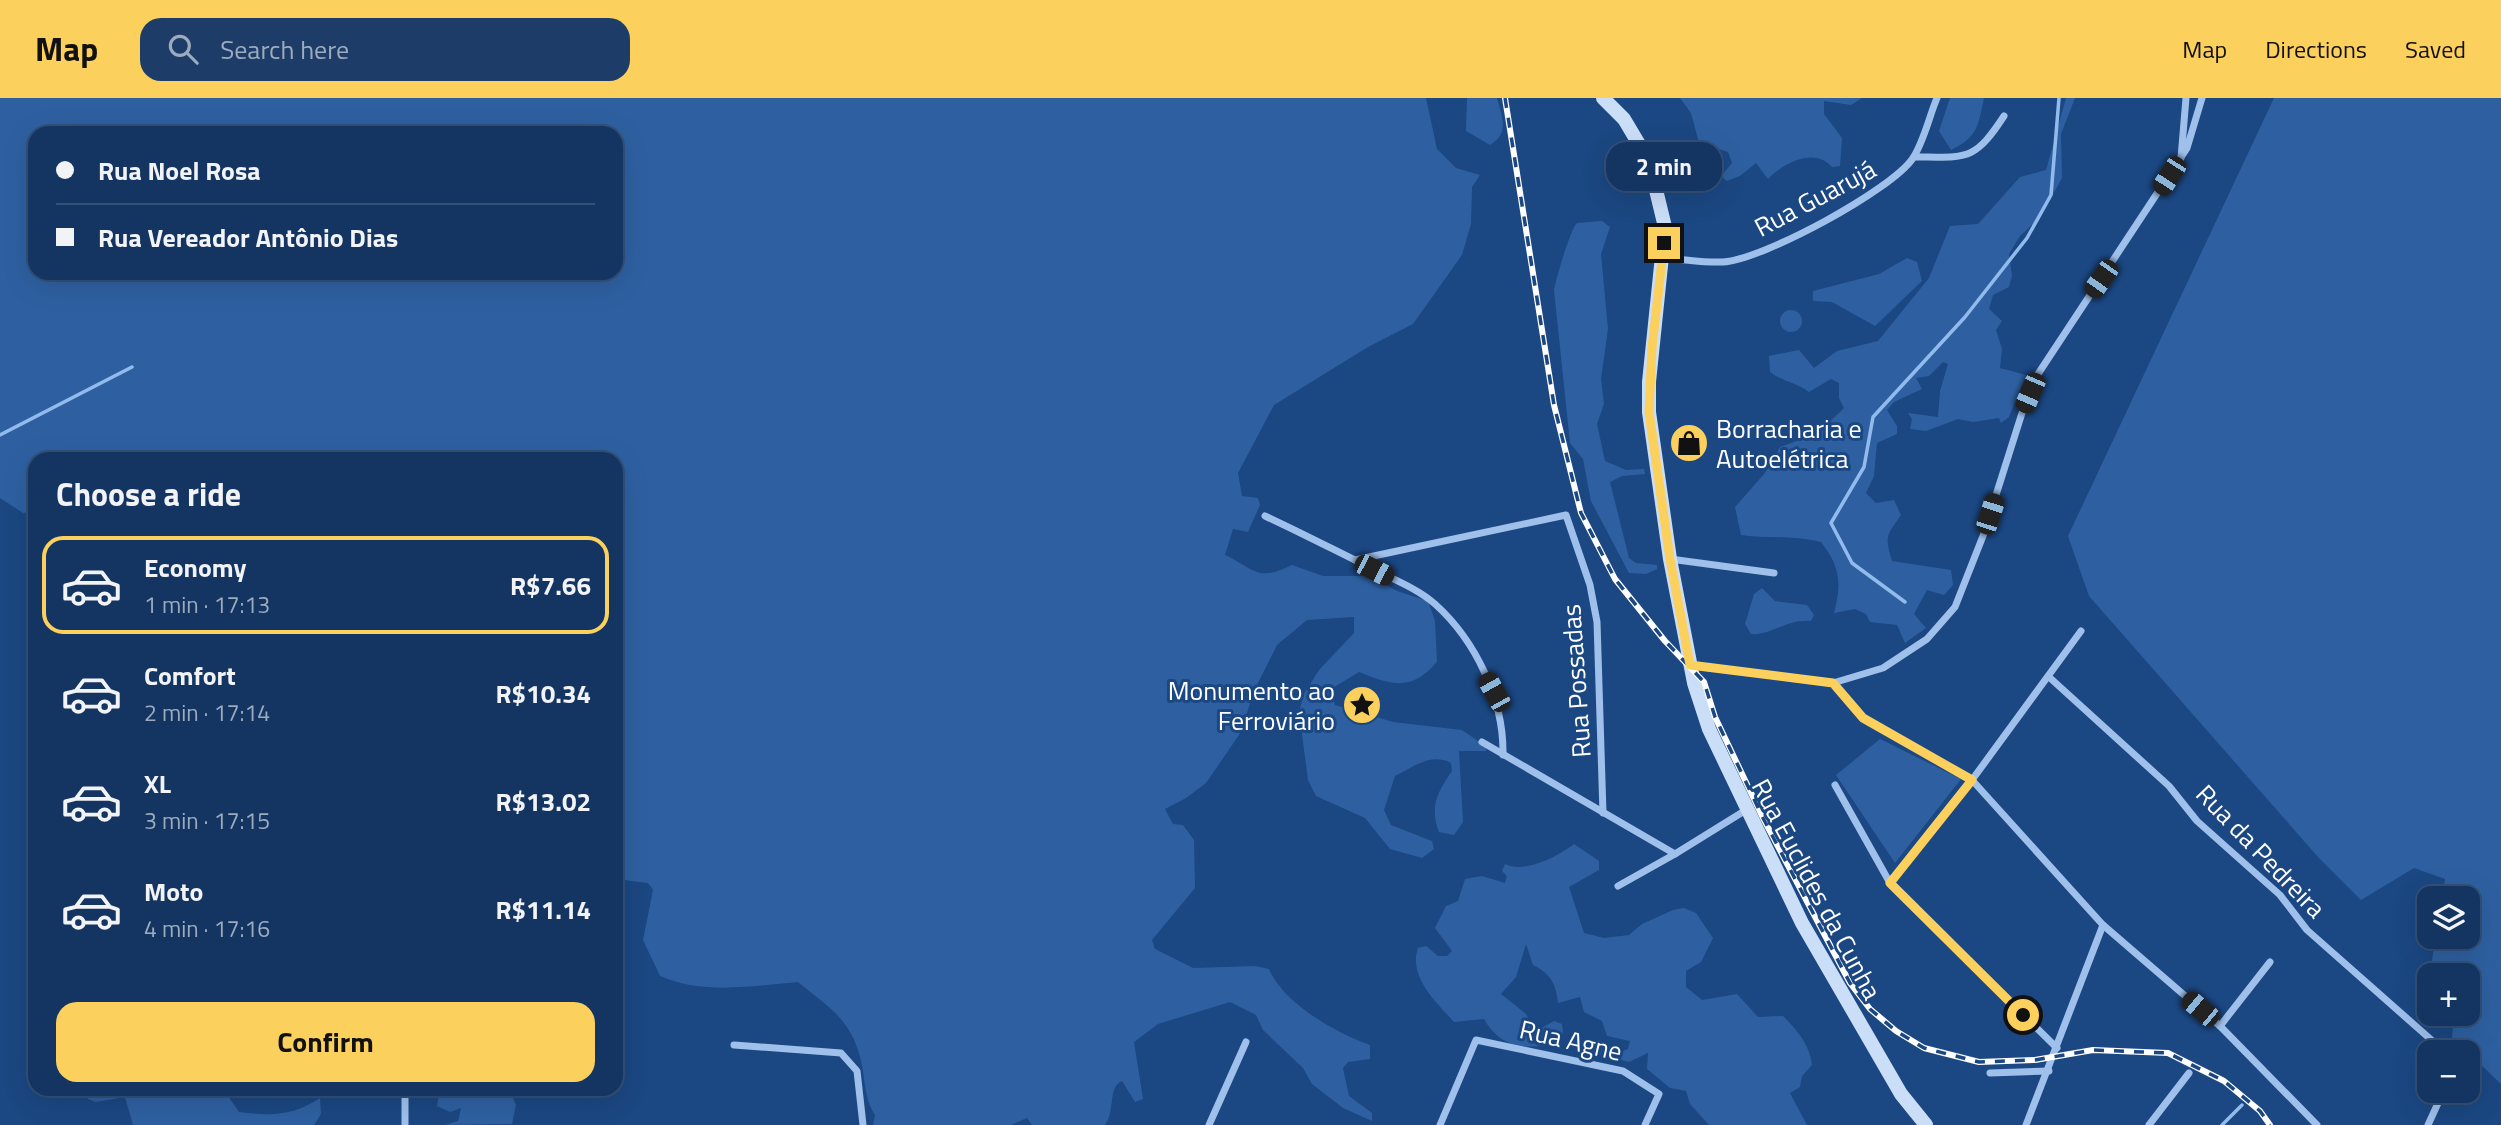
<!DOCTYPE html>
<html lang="en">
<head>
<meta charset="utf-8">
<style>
  body { margin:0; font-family:"Titillium Web",sans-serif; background:#1d3d68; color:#f1f3f6; height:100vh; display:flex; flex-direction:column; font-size:26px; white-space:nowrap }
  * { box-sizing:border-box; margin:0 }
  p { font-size:23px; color:#9dabbe }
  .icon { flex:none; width:38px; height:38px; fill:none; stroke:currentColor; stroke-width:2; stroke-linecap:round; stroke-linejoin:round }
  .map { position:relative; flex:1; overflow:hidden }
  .drawer { position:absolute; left:28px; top:354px; width:595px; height:644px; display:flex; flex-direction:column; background:#143562; border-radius:21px; box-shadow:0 7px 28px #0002,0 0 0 2px #335077 }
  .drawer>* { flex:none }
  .banner { position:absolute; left:28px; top:28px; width:595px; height:154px; border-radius:21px; box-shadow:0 7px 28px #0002,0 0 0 2px #335077; display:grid; align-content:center; height:154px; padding:0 28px; background:#143562 }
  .buttons { position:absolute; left:2417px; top:788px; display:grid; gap:14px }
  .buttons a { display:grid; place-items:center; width:63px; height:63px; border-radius:14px; background:#143562; box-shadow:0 7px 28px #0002,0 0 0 2px #335077; font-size:35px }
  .end { position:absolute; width:32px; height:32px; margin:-16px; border:9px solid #fcd05c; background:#111; box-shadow:0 0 0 4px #111 }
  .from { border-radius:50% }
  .bubble { position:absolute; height:49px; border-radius:21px; background:#143562; box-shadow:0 7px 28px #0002,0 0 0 2px #335077; font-size:23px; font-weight:700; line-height:49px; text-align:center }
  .car { position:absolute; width:21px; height:42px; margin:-21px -10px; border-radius:9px; box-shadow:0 0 5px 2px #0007; background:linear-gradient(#222 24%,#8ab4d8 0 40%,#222 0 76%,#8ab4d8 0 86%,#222 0) }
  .banner b { display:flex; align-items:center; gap:24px; height:66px; font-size:26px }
  .banner b+b { border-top:2px solid #335077 }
  .banner i { width:18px; height:18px; background:#f1f3f6 }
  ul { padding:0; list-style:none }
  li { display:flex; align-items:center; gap:21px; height:98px; margin:0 14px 10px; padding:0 14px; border:4px solid transparent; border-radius:21px }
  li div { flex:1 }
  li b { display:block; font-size:26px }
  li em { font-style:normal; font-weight:700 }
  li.current { border-color:#fcd05c }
  li>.icon { width:63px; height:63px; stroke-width:1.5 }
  h2 { padding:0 28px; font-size:32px; line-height:84px }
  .button { display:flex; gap:14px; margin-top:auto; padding:14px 28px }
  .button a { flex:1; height:80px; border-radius:21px; background:#fcd05c; color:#111; font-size:28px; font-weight:700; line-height:80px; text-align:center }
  header { display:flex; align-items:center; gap:42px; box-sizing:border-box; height:98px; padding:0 35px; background:#fcd05c; color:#111 }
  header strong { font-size:33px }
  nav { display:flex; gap:38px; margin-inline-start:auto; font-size:24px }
  .search { width:490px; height:63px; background:#1d3d68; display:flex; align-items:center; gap:18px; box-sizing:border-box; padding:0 24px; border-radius:21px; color:#9dabbe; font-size:26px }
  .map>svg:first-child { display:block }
  .green { fill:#2e60a1; fill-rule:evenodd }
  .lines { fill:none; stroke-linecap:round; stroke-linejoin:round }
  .stream { stroke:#92bbed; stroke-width:3.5 }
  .street { stroke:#9fc0eb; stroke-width:7 }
  .secondary { stroke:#cbdef8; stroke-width:14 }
  .rail-casing { stroke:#fff; stroke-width:6 }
  .rail { stroke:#1b4782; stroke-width:3.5; stroke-dasharray:10; stroke-linecap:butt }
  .route { stroke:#fcd05c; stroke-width:9 }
  .labels { text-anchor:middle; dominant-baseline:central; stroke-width:6; stroke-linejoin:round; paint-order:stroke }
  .street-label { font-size:26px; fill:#fff; stroke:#1b4782 }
  .poi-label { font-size:26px; fill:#fff; stroke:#1b4782; text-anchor:start }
</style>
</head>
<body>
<header>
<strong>Map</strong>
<div class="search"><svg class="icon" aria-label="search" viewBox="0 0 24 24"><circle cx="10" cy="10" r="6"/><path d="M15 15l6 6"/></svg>Search here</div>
<nav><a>Map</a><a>Directions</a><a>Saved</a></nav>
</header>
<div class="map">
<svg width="2501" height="1027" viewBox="0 0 2501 1027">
  <rect width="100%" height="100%" fill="#1b4782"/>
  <!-- green -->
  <g class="green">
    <path d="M0,0H1426L1437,51L1456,70L1480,77L1472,89L1471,126L1462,157L1413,226L1368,249L1274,307L1238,375L1242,398L1258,400L1260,407L1248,434L1233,431L1225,457C1256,472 1257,484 1292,467L1323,478H1370L1397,493L1428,503L1435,523L1437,564C1411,594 1392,587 1359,574L1331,591L1335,607L1393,624L1462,632L1487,649L1486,653H1459L1463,724L1454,737L1439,734C1429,709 1438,693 1452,673L1451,665C1432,654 1413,669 1395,678L1384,712L1391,727L1432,743L1434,751L1422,760L1390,751L1365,720L1316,698L1308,682L1299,614L1304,596L1319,572L1354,535V519L1307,522L1277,547L1256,589L1239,637L1206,685L1186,700L1165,711L1173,726L1183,727L1194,742L1195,790L1152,842L1155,851L1193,870L1255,868L1269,871C1283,905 1336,935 1370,947V961L1348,964L1343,970L1349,998L1372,1015V1023L1343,1010L1312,986L1303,970L1263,932L1256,917L1230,904L1158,926L1134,944L1143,1001L1135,1004L1122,983C1107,990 1116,1012 1105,1027H1032L1027,1020L1011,1027H873L875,1017C863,998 866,980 860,959C850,920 828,909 798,884C753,888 703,897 660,878L643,842L653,792L648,785L616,781V360H35V413L23,415L0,400ZM35,35H616V175H35Z"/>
    <path d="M1467,0H1497C1502,20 1510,35 1490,47L1466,33Z"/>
    <path d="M1680,0H1862L1851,7L1824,3V16L1842,40L1840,68L1832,69C1814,48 1782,66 1768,81L1756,65L1740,78L1727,83L1721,78L1732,65L1728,54L1699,45L1691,15Z"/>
    <path d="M1950,0H1984C1978,28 1978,39 1951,52L1939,33Z"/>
    <path d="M2066,0H2075L2061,36L2062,80L2041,118L2020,138L2009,156L2012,178L2009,189L1993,197L1989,211L2002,223L1996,232L2002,251L2000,270L2026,277L2009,319L2001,325L1999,320L1973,324L1958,321L1926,333L1910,331L1912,321L1908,315L1938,319L1940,293L1948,266L1943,264L1929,278L1916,280L1922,291L1894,304L1887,312L1897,328V336L1877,345L1874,378L1866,395L1876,405L1894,402L1901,417C1887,438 1884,436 1892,463L1951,472L1953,487L1944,497L1927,492L1914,516L1926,530L1905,545L1897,527L1870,524L1866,516L1855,511L1834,515C1842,485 1840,468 1821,444C1794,437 1768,441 1741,437L1735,409L1765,375L1780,349C1806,341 1825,330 1844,310L1839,300V285L1831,281L1809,294C1796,284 1783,284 1770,274L1769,258L1799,252L1814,270L1837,253L1878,243L1929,180L1950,128L1978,126L2020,79L2046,72Z"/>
    <polygon points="2274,0 2501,0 2501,986 2452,939 2454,915 2468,915 2468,877 2440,877 2432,862 2436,838 2468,838 2468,800 2442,800 2445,781 2414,770 2361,802 2318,759 2089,498 2068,438"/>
    <path d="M1602,123L1610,129L1601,156L1608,231L1601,281L1604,306L1597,326L1605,363L1626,372L1644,371L1645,376L1622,378L1610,384L1629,460L1636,465L1657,467V471L1646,476L1629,475L1591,403L1583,361L1570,345L1554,192C1556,181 1570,132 1577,125Z"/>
    <polygon points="1907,160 1917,164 1922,183 1875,228 1832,204 1813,203 1813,193 1879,176"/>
    <circle cx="1791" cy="223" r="11"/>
    <path d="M1762,490L1775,503L1807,507L1814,517L1811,523C1786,521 1770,538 1751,536L1745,526L1754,496Z"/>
    <polygon points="1880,641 1961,681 1895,765 1836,677"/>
    <path d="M1574,746L1599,763V772L1569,789L1584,835L1604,840L1629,837L1642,826L1673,812L1684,810L1696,815L1713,840L1701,864L1686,873V889L1702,902L1737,896L1758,919L1783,918C1797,932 1810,947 1812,967L1802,978L1800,989L1790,995L1807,1027H1709L1690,1006L1686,993L1670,990L1647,971L1648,955L1629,964L1598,956L1595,948L1620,954L1628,951L1630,943L1607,938L1602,923L1584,914L1580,899L1558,905C1556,886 1551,876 1533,867L1526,846L1516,879L1501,896L1526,916L1532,929L1540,931L1554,923L1562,926L1563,934L1558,945C1527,952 1501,951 1484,921L1454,924C1436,904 1408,879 1418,850L1426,848L1438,858H1447L1452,853L1435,830L1446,808L1458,803L1465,781L1482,778L1505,785L1507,778L1502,773L1505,766C1524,776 1559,758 1574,746Z"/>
    <path d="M88,990L223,991L239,1014C272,1018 292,1018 320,1000L321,1016L314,1027H133L125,999L96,1004L88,1001L84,995Z"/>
    <polygon points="440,991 509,991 516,1007 512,1026 445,1027 458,1023 461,1010 450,1014 437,1008"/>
  </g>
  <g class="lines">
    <!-- stream -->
    <g class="stream">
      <polyline points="0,337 132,269"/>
      <polyline points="1905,504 1852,465 1831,425 1864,369 1873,319 1965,219 2027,140 2051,97 2059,0"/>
      <polyline points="2222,1027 2242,1007"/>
    </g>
    <!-- street -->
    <g class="street">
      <path d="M1914,59C1967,59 1974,64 2004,18"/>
      <polyline points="2181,60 2186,0"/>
      <path d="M1664,160C1683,161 1704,165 1723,164C1762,162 1892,92 1913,60C1924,43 1929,19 1937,0"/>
      <path d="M1265,418C1302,435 1338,454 1375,472C1395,482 1418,491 1435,506C1476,543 1504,602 1503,657"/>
      <polyline points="1670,461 1774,475"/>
      <polyline points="1355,462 1566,417 1590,487 1597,524 1603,715"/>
      <polyline points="1691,567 1833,585 1883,570 1927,541 1955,509 1983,438 2022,315 2038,276 2187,50 2202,0"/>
      <polyline points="2049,579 2169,688 2197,723 2280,797 2307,832 2445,954"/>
      <polyline points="1833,585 1863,620 1972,682 2103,827 2220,928 2317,1027"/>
      <polyline points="1482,644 1675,756 1746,712"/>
      <polyline points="1835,687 1890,785 2057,950"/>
      <polyline points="1890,785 1972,682 2081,533"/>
      <polyline points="1618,788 1675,756"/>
      <polyline points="2220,928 2270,864"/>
      <polyline points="734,947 841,955 857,973 863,1027"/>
      <polyline points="1990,975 2049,973"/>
      <polyline points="405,990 405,1027"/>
      <polyline points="1209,1027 1246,944"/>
      <polyline points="1440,1027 1476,942 1623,973 1659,996 1645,1027"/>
      <polyline points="2026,1027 2103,827"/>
      <polyline points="2149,1027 2189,975"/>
      <polyline points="2428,1027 2444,992"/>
    </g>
    <!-- secondary -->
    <polyline class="secondary" points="1603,0 1624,21 1649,63 1665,129 1649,284 1649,314 1670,461 1694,585 1709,631 1802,825 1901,996 1926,1027"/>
    <defs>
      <polyline id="rail" points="1505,0 1554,307 1581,415 1615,481 1665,543 1704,584 1715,619 1763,720 1850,885 1870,911 1896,933 1924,950 1979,964 2035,962 2093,952 2168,955 2224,983 2260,1013 2270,1027"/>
    </defs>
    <!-- rail casing -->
    <use href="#rail" class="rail-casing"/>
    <!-- rail -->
    <use href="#rail" class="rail"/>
  </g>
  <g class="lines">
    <!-- route -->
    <polyline class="route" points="1664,145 1652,250 1649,314 1670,461 1690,567 1833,585 1863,620 1972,682 1890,785 2023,917"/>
  </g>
  <!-- icons -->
  <defs>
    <symbol id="shop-disc" viewBox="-11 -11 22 22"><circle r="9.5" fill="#fcd05c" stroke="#1b4782"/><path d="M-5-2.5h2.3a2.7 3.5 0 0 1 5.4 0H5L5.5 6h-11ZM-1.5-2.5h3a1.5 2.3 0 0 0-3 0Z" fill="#111"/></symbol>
    <symbol id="sight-disc" viewBox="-11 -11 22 22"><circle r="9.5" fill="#fcd05c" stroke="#1b4782"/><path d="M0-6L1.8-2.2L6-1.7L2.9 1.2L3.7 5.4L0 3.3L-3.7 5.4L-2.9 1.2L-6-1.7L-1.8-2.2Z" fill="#111"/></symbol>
  </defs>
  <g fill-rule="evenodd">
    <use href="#shop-disc" x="1667" y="323" width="44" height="44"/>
    <use href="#sight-disc" x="1340" y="585" width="44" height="44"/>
  </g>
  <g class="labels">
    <!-- street labels -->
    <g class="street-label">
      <text transform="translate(1815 100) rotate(-28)">Rua Guarujá</text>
      <text transform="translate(1576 583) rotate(-94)">Rua Possadas</text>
      <text transform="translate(2261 753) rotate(46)">Rua da Pedreira</text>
      <text transform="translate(1817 791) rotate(62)">Rua Euclides da Cunha</text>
      <text transform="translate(1571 942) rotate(13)">Rua Agne</text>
    </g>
    <!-- poi labels -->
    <g class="poi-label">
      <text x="1716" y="330">Borracharia e<tspan x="1716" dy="30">Autoelétrica</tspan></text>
      <text x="1335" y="592" text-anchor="end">Monumento ao<tspan x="1335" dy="30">Ferroviário</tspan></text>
    </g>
  </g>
</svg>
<div class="buttons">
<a><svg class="icon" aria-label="layers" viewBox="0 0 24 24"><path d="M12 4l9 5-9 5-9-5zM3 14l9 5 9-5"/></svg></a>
<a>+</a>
<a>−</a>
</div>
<i class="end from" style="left:2023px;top:917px"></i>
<i class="end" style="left:1664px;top:145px"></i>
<div class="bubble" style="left:1606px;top:44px;width:116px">2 min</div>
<i class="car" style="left:2169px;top:78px;rotate:213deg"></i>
<i class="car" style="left:2101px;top:181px;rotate:215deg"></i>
<i class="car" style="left:2030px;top:295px;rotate:203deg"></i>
<i class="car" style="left:1990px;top:416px;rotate:18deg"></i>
<i class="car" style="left:1374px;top:472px;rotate:117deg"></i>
<i class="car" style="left:1494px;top:594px;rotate:331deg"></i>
<i class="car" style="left:2200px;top:911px;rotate:310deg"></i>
<div class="banner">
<b><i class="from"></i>Rua Noel Rosa</b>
<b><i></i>Rua Vereador Antônio Dias</b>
</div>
<section class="drawer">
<h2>Choose a ride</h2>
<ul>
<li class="current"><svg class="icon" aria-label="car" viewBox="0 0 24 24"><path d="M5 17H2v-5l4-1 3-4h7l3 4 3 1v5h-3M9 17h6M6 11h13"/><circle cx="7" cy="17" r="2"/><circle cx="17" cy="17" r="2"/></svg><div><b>Economy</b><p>1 min · 17:13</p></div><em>R$7.66</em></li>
<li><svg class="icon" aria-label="car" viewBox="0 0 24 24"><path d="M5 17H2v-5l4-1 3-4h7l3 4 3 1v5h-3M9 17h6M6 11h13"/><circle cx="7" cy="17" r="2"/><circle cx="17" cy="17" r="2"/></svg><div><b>Comfort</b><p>2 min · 17:14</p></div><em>R$10.34</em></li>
<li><svg class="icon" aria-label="car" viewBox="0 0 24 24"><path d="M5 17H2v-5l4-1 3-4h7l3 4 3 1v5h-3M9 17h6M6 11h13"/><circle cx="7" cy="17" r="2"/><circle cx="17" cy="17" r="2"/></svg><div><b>XL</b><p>3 min · 17:15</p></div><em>R$13.02</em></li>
<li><svg class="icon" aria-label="car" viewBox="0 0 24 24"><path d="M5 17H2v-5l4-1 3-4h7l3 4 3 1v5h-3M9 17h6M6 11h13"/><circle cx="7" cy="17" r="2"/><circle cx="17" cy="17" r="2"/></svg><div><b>Moto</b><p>4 min · 17:16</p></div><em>R$11.14</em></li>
</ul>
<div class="button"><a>Confirm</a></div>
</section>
</div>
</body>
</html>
